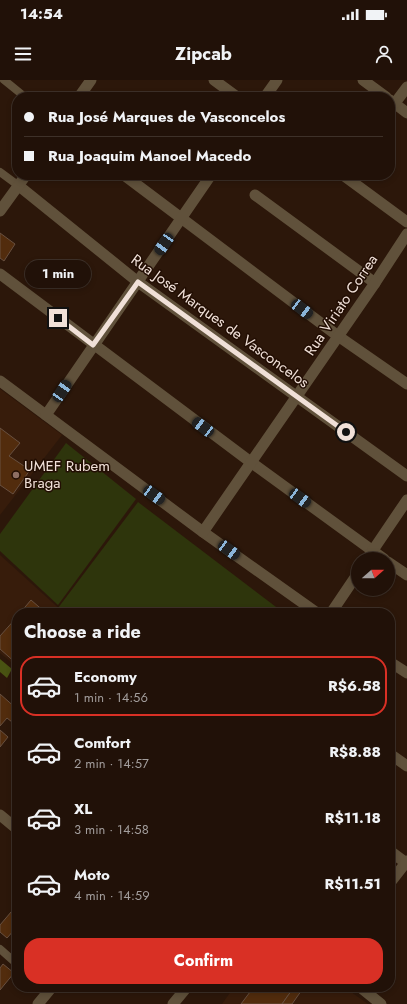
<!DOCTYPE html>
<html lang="en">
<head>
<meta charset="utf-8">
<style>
  body { margin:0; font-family:Jost,sans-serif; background:#291a12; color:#f1f3f6; height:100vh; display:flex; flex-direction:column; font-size:15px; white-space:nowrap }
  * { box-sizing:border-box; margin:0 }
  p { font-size:13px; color:#a29d9c }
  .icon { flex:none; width:22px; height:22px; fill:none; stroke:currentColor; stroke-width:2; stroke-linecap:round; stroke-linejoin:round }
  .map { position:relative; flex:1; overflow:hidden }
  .panel { position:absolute; left:12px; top:528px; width:383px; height:384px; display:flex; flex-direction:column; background:#211108; border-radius:16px; box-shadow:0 2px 6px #0003,0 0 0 1px #3e3129 }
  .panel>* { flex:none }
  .top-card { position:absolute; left:12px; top:12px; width:383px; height:88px; border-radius:16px; box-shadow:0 2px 6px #0003,0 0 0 1px #3e3129; display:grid; align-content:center; height:88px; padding:0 12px; background:#211108 }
  .needle { width:26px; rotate:69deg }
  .buttons { position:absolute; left:351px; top:472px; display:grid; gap:8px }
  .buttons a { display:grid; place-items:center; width:44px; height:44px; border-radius:50%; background:#211108; box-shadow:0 2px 6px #0003,0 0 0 1px #3e3129; font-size:20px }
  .end { position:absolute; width:18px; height:18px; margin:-9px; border:5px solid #f0e0d8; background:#111; box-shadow:0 0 0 2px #111 }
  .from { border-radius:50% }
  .bubble { position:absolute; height:28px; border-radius:14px; background:#211108; box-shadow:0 2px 6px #0003,0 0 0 1px #3e3129; font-size:13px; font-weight:700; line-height:28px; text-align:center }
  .car { position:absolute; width:12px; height:24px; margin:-12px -6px; border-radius:5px; box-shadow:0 0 3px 1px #0007; background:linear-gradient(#222 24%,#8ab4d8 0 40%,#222 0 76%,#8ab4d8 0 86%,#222 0) }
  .top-card b { display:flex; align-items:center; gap:14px; height:38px; font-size:15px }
  .top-card b+b { border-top:1px solid #3e3129 }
  .top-card i { width:10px; height:10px; background:#f1f3f6 }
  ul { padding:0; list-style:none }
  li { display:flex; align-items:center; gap:12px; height:60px; margin:0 8px 6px; padding:0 4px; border:2px solid transparent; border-radius:16px }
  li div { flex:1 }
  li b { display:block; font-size:15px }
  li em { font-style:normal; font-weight:700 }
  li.active { border-color:#d93025 }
  li>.icon { width:36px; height:36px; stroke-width:1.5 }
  h2 { padding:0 12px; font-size:18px; line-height:48px }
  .cta { display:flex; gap:8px; margin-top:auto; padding:8px 12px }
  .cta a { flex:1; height:46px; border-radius:16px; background:#d93025; color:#fff; font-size:16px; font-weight:700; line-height:46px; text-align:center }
  .status { display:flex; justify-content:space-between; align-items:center; height:28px; padding:0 20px; background:#211108; direction:ltr }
  .status svg { height:11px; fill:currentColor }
  header { display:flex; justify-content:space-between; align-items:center; height:52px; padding:0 12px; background:#211108; font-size:18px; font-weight:700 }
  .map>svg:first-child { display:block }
  .built { fill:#371c0b }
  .green { fill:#2e350c }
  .forest { fill:#495312 }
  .building { fill:#522c0d; stroke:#685040 }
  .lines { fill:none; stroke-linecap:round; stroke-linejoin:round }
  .service { stroke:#60513b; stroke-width:8 }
  .minor { stroke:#60513b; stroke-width:11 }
  .tertiary { stroke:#60513b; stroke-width:11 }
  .route { stroke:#f0e0d8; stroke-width:5 }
  .education-dot { fill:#8d6e63; stroke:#220e03; stroke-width:1.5 }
  .labels { text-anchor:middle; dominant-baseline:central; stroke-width:3; stroke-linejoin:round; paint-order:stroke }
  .street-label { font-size:15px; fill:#f0e0d8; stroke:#220e03 }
  .poi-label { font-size:15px; fill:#f0e0d8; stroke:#220e03; text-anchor:start }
</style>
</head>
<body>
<div class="status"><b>14:54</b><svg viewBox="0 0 49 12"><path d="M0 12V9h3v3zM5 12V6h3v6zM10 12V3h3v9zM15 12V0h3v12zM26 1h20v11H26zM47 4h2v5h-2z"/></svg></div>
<header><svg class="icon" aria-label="menu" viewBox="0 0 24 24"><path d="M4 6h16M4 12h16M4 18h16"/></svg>Zipcab<svg class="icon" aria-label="person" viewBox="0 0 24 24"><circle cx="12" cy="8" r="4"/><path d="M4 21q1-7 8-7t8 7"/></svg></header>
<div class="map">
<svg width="407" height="924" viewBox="0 0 407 924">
  <rect width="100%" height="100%" fill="#2c170a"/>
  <!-- built -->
  <g class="built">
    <polygon points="0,309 62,355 0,435"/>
    <polygon points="0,475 64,533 17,533 17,587 0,573"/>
    <polygon points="234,907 344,907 368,924 222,924"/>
  </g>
  <!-- green -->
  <g class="green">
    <polygon points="66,363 136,419 58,525 0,471 0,454"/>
    <polygon points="138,422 284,533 64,533 58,528"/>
  </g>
  <!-- forest -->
  <polygon class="forest" points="0,579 12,589 7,598 0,592"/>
  <!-- building -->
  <g class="building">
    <polygon points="0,153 15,164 4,181 0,178"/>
    <polygon points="0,348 20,363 9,376 30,390 13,414 0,405"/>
    <polygon points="31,520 46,533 20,533"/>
    <polygon points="17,537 17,584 0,569 0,556"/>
    <polygon points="0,614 17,629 17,646 7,638 0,646"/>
    <polygon points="0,650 8,657 0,667"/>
    <polygon points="17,825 17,851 15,849 7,858 0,852 0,845"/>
    <polygon points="3,884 14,893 0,910 0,888"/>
    <polygon points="247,907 294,907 282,924 241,924 250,912 247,911"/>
    <polygon points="294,907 304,907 292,924 282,924"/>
  </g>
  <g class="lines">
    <!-- service -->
    <g class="service">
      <polyline points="4,0 25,17"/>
      <polyline points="0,92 19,106"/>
      <polyline points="0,869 17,884"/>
    </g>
    <!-- minor -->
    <g class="minor">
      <polyline points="214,0 237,17"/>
      <polyline points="363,0 386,17"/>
      <polyline points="265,17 277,0"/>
      <polyline points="390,20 407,33"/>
      <polyline points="395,23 407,7"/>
      <polyline points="124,95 338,256 407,304"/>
      <polyline points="343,95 407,142"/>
      <polyline points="255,115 375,203"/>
      <polyline points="0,194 252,383 384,479"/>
      <polyline points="0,301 203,452 317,533"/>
      <polyline points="46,335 211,95"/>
      <polyline points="203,452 375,203 407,154"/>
      <polyline points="388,482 407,495"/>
      <polyline points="390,582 407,593"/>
      <polyline points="390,674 407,686"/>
      <polyline points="0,735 17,749"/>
      <polyline points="390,771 406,783"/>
      <polyline points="390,803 407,781"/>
      <polyline points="360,907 381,924"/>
      <polyline points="173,924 187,907"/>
    </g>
    <!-- tertiary -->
    <g class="tertiary">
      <polyline points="79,17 91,0"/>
      <polyline points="19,106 138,202 407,396"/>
      <polyline points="0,131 26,95"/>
      <polyline points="367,479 407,420"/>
      <polyline points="331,533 358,493"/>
      <polyline points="38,924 52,907"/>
    </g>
  </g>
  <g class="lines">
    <!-- route -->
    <polyline class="route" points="58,238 93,265 138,202 346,352"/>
  </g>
  <!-- markers -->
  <circle class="education-dot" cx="16" cy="395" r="4"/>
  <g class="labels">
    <!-- street labels -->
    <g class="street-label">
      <text transform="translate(341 225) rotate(-56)">Rua Viriato Correa</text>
      <text transform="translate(220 241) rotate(36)">Rua José Marques de Vasconcelos</text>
    </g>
    <!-- poi labels -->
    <g class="poi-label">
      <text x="24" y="386">UMEF Rubem<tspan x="24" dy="17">Braga</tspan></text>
    </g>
  </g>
</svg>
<div class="buttons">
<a><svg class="needle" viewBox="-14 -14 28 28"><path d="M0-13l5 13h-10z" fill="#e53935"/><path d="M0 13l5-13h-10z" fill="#a29d9c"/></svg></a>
</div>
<i class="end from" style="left:346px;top:352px"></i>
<i class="end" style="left:58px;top:238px"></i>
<div class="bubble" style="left:25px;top:180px;width:66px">1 min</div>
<i class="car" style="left:164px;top:164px;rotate:215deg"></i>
<i class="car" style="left:302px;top:229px;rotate:127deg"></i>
<i class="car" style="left:62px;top:311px;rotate:34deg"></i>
<i class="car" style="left:203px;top:347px;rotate:307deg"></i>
<i class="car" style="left:154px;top:415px;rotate:126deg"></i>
<i class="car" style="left:300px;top:418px;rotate:126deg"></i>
<i class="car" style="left:229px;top:470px;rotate:126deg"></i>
<div class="top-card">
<b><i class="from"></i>Rua José Marques de Vasconcelos</b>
<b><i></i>Rua Joaquim Manoel Macedo</b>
</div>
<section class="panel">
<h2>Choose a ride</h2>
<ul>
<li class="active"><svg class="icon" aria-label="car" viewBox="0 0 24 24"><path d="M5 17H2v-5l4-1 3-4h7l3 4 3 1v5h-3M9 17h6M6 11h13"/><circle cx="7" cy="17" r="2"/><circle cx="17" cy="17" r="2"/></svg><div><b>Economy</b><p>1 min · 14:56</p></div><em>R$6.58</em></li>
<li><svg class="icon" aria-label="car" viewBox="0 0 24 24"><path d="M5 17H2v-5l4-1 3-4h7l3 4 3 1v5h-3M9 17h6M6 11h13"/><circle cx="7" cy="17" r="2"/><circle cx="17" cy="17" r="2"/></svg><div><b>Comfort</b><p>2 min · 14:57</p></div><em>R$8.88</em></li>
<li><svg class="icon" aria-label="car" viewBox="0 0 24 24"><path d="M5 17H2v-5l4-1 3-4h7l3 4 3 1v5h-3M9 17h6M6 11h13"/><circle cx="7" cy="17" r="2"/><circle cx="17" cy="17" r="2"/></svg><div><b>XL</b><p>3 min · 14:58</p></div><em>R$11.18</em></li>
<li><svg class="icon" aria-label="car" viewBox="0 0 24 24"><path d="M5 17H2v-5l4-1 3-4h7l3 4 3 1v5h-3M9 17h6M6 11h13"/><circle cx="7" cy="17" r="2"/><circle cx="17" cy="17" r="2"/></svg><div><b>Moto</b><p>4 min · 14:59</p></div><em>R$11.51</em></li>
</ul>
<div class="cta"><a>Confirm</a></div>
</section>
</div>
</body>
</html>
